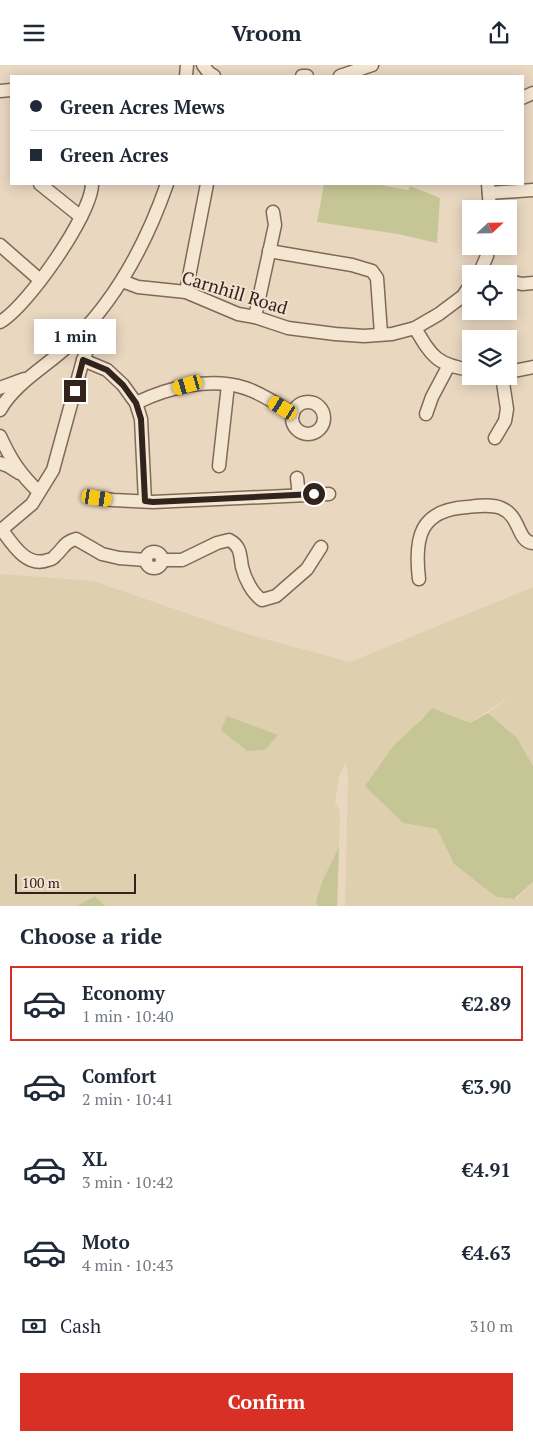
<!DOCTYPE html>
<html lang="en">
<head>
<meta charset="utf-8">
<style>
  body { margin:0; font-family:"PT Serif",serif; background:#f6f6f7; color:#1f2937; height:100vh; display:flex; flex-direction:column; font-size:19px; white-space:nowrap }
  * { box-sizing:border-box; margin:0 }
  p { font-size:16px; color:#747a83 }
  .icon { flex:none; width:28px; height:28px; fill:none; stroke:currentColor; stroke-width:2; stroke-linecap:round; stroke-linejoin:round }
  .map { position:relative; height:841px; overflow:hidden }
  .sheet { display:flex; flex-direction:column; background:#fff; flex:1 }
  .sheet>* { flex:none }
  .hud { position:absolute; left:10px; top:10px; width:514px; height:110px; border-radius:0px; box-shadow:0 2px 12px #0003; display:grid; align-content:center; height:110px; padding:0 20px; background:#fff }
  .needle { width:32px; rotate:68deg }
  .controls { position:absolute; left:462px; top:135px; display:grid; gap:10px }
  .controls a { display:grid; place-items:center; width:55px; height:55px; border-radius:0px; background:#fff; box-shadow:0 2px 12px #0003; font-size:25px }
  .scale { position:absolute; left:15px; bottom:12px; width:121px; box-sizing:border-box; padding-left:5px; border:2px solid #32241d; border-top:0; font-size:14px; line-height:18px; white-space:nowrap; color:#32241d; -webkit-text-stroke:4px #f2e2cf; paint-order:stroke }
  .end { position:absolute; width:22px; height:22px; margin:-11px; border:6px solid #32241d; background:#fff; box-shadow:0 0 0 2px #fff }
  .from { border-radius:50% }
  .bubble { position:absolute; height:35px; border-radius:0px; background:#fff; box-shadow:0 2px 12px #0003; font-size:16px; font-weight:700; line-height:35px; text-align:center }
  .car { position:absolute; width:15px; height:30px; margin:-15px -8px; border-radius:6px; box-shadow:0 0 4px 1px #0007; background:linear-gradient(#f5c518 24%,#345 0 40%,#f5c518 0 76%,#345 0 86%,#f5c518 0) }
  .hud b { display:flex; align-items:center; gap:18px; height:48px; font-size:19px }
  .hud b+b { border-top:1px solid #e0e1e3 }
  .hud i { width:12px; height:12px; background:#1f2937 }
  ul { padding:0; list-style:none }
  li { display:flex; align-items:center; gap:15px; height:75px; margin:0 10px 8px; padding:0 10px; border:2px solid transparent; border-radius:0px }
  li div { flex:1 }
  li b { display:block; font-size:19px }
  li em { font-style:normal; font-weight:700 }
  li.current { border-color:#d93025 }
  li>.icon { width:45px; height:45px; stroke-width:1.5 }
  h2 { padding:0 20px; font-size:22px; line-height:60px }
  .pay { display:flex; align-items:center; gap:12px; height:55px; padding:0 20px; font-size:19px }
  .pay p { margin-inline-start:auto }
  .action { display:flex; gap:10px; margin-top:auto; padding:10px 20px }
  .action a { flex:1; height:58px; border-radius:0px; background:#d93025; color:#fff; font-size:20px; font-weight:700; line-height:58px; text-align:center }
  header { display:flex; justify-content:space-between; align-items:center; height:65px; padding:0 20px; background:#fff; font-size:22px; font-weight:700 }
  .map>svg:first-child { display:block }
  .farmland { fill:#ded0ae }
  .green { fill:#c6c595 }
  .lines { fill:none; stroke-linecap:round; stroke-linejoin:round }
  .minor-casing { stroke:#816959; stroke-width:15 }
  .minor { stroke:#f5e6d2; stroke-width:12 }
  .route { stroke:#32241d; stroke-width:6 }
  .labels { text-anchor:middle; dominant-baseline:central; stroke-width:4; stroke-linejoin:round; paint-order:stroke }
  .street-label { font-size:18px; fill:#32241d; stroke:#f2e2cf }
</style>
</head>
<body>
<header><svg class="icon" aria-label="menu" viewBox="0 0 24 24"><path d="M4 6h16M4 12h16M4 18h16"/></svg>Vroom<svg class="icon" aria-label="share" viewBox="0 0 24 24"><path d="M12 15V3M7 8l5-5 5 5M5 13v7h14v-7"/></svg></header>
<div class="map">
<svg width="533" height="841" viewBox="0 0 533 841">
  <rect width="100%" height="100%" fill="#e9d7c0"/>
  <!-- farmland -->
  <polygon class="farmland" points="0,509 93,516 250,570 350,597 533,522 533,701 517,673 488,648 517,626 470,658 432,644 394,680 403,758 437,764 454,799 496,832 516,834 533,818 533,841 345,841 348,713 346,697 339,712 335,738 340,746 337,841 0,841"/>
  <!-- green -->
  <g class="green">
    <polygon points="324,119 375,119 408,125 410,121 440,133 437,178 398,169 317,157"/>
    <polygon points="432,643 470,658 488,648 517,673 533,701 533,817 514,834 496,832 454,799 437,764 403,758 365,721 394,680 423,653"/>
    <polygon points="227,651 278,670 265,685 247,686 221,665"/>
    <polygon points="339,782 337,841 318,841 316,837 322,817"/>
    <polygon points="95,831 105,841 77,841"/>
  </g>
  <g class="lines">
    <defs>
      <g id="minor">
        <polyline points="203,0 209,8 214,11"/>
        <polyline points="186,11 187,0"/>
        <polyline points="302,11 307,11"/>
        <polyline points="340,11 372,0"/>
        <polyline points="0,26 11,25"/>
        <polyline points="522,33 533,28"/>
        <polyline points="40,119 81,152"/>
        <polyline points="488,119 490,144"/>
        <polyline points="489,128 533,125"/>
        <polyline points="0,180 40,215"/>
        <polyline points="269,186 352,200 372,206 377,213 381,269"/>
        <polyline points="479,209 487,191 488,181"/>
        <polyline points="122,216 138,222 186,227 238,249 255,252 288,263 335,269 364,271 392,269 415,263 439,249 463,231 471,219"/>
        <polyline points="509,216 522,219 533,218"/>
        <polyline points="186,227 207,119"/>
        <polyline points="255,252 275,160 273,147"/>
        <path d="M0,257C27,242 92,149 92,119"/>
        <path d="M415,263C432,292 437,300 471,305"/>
        <polyline points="83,295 107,305 123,320 136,338 141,354 145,436"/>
        <polyline points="509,307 533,302"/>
        <polyline points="0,323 24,314"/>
        <circle cx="308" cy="353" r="16"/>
        <path d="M136,338C169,322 210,312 245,323C261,328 279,340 293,349"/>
        <path d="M0,345C15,318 47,301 69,280C116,236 146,179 167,119"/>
        <polyline points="426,349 432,332 449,300"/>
        <path d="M0,371C11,395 20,409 39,427"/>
        <polyline points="495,373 505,356 507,344 502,311"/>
        <polyline points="0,398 8,401 19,408"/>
        <polyline points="219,401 228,320"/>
        <polyline points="297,413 299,430"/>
        <polyline points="97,433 113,435 153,437 329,429"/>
        <path d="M2,465C13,480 27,503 48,495C52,494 53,494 55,491C64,483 64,477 76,474L102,489L119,493L146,495"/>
        <polyline points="0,466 32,439 53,405 83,295 89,281"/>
        <circle cx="154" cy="495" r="8"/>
        <path d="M162,495H182L217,478L229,475C241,481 240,490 242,502C245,514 252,528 262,535L276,531L307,504L321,482"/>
        <path d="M419,514C414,472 420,445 467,442C478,441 491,439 501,443C521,451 517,477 533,478"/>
      </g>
    </defs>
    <!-- minor casing -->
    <use href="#minor" class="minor-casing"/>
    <!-- minor -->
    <use href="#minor" class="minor"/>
  </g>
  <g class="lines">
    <!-- route -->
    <polyline class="route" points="75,326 83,295 107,305 123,320 136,338 141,354 145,436 153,437 314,429"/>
  </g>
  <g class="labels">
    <!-- street labels -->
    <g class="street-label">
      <text transform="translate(235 227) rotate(17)">Carnhill Road</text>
    </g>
  </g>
</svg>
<div class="controls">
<a><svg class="needle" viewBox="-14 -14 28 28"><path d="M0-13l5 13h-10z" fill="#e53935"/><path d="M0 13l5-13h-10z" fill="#747a83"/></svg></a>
<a><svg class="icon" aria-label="locate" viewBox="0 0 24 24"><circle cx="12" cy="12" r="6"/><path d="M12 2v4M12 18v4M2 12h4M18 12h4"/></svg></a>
<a><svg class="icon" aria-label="layers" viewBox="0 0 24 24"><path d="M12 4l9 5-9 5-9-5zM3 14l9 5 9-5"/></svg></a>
</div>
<div class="scale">100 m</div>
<i class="end from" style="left:314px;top:429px"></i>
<i class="end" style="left:75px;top:326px"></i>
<div class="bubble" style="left:34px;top:254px;width:82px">1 min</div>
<i class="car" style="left:188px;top:320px;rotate:254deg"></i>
<i class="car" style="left:283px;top:343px;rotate:301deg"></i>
<i class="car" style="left:97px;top:433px;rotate:99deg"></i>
<div class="hud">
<b><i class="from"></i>Green Acres Mews</b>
<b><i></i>Green Acres</b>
</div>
</div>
<section class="sheet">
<h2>Choose a ride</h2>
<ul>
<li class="current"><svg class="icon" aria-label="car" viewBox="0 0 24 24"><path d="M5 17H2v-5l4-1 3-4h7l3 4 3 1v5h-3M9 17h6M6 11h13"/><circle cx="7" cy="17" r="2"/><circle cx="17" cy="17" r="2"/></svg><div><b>Economy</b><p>1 min · 10:40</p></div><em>€2.89</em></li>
<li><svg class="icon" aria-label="car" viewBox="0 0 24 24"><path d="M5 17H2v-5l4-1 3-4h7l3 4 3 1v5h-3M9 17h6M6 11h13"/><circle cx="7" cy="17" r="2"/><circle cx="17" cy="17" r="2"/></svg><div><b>Comfort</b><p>2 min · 10:41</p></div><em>€3.90</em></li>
<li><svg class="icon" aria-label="car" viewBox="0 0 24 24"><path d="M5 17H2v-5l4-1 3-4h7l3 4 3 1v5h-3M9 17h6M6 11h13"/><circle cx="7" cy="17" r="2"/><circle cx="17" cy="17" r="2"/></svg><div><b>XL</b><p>3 min · 10:42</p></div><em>€4.91</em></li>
<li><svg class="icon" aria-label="car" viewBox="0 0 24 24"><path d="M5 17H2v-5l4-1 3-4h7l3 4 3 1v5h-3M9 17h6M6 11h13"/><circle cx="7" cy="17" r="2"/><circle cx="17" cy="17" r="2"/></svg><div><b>Moto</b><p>4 min · 10:43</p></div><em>€4.63</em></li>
</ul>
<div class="pay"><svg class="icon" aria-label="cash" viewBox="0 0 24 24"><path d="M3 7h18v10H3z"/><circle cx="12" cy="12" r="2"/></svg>Cash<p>310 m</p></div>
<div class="action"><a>Confirm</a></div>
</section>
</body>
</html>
